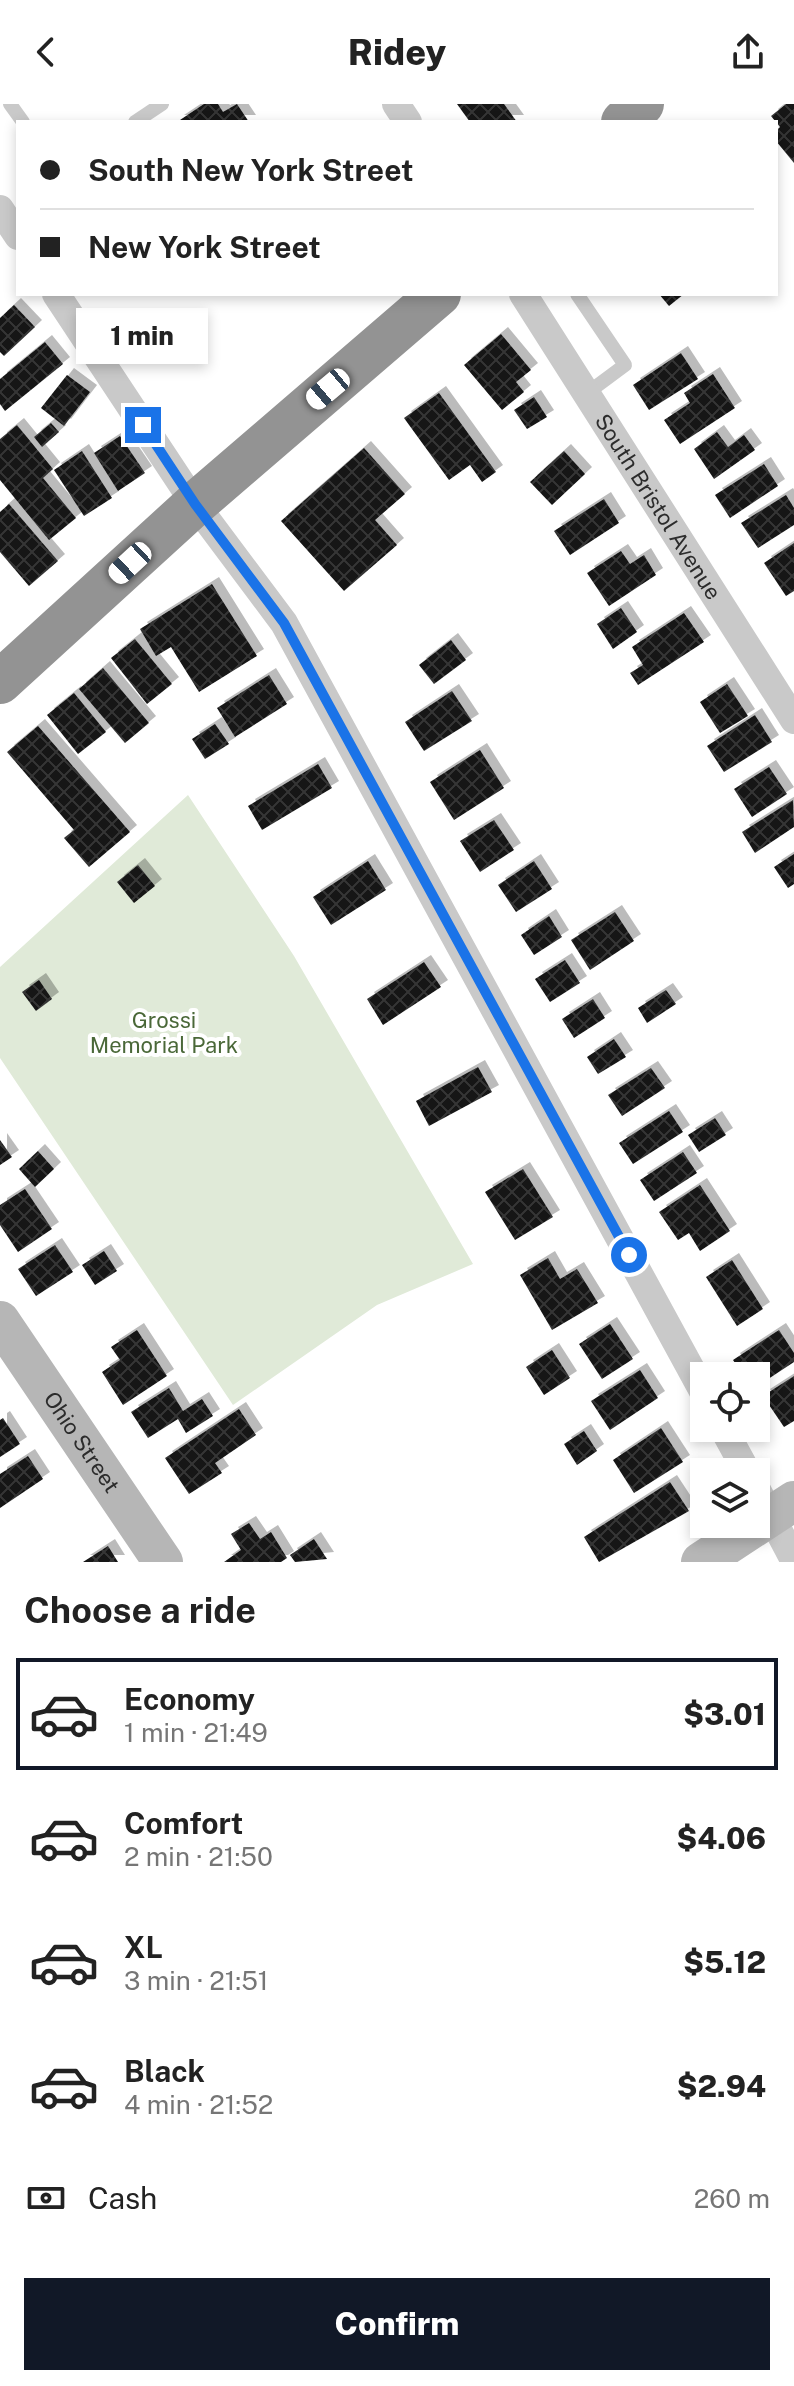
<!DOCTYPE html>
<html lang="en">
<head>
<meta charset="utf-8">
<style>
  body { margin:0; font-family:"Public Sans",sans-serif; background:#f6f6f6; color:#222; height:100vh; display:flex; flex-direction:column; font-size:30px; white-space:nowrap }
  * { box-sizing:border-box; margin:0 }
  p { font-size:26px; color:#767676 }
  .icon { flex:none; width:44px; height:44px; fill:none; stroke:currentColor; stroke-width:2; stroke-linecap:round; stroke-linejoin:round }
  .map { position:relative; height:1458px; overflow:hidden }
  .details { display:flex; flex-direction:column; background:#fff; flex:1 }
  .details>* { flex:none }
  .top-card { position:absolute; left:16px; top:16px; width:762px; height:176px; border-radius:0px; box-shadow:0 4px 12px #0003; display:grid; align-content:center; height:176px; padding:0 24px; background:#fff }
  .controls { position:absolute; left:690px; top:1258px; display:grid; gap:16px }
  .controls a { display:grid; place-items:center; width:80px; height:80px; border-radius:0px; background:#fff; box-shadow:0 4px 12px #0003; font-size:40px }
  .end { position:absolute; width:36px; height:36px; margin:-18px; border:10px solid #1a73e8; background:#fff; box-shadow:0 0 0 4px #fff }
  .from { border-radius:50% }
  .bubble { position:absolute; height:56px; border-radius:0px; background:#fff; box-shadow:0 4px 12px #0003; font-size:26px; font-weight:800; line-height:56px; text-align:center }
  .car { position:absolute; width:24px; height:48px; margin:-24px -12px; border-radius:10px; box-shadow:0 0 6px 2px #0007; background:linear-gradient(#fff 24%,#345 0 40%,#fff 0 76%,#345 0 86%,#fff 0) }
  .top-card b { display:flex; align-items:center; gap:28px; height:76px; font-size:30px }
  .top-card b+b { border-top:2px solid #e0e0e0 }
  .top-card i { width:20px; height:20px; background:#222 }
  ul { padding:0; list-style:none }
  li { display:flex; align-items:center; gap:24px; height:112px; margin:0 16px 12px; padding:0 8px; border:4px solid transparent; border-radius:0px }
  li div { flex:1 }
  li b { display:block; font-size:30px }
  li em { font-style:normal; font-weight:800 }
  li.selected { border-color:#111827 }
  li>.icon { width:72px; height:72px; stroke-width:1.5 }
  h2 { padding:0 24px; font-size:36px; line-height:96px }
  .pay { display:flex; align-items:center; gap:20px; height:88px; padding:0 24px; font-size:30px }
  .pay p { margin-inline-start:auto }
  .cta { display:flex; gap:16px; margin-top:auto; padding:16px 24px }
  .cta a { flex:1; height:92px; border-radius:0px; background:#111827; color:#fff; font-size:32px; font-weight:800; line-height:92px; text-align:center }
  header { display:flex; justify-content:space-between; align-items:center; height:104px; padding:0 24px; background:#fff; font-size:36px; font-weight:800 }
  .map>svg:first-child { display:block }
  .park { fill:#e0ead8 }
  .building { fill:url(#building-cross-hatch); filter:url(#shadow) }
  .lines { fill:none; stroke-linecap:round; stroke-linejoin:round }
  .lane { stroke:#c9c9c9; stroke-width:14 }
  .street { stroke:#c9c9c9; stroke-width:28 }
  .secondary { stroke:#b6b6b6; stroke-width:40 }
  .highway { stroke:#939393; stroke-width:44 }
  .route { stroke:#1a73e8; stroke-width:10 }
  .labels { text-anchor:middle; dominant-baseline:central; stroke-width:8; stroke-linejoin:round; paint-order:stroke }
  .street-label { font-size:22px; fill:#2c2c2c; stroke:#fff }
  .park-label { font-size:22px; fill:#4a6838; stroke:#fff }
</style>
</head>
<body>
<header><svg class="icon" aria-label="back" viewBox="0 0 24 24"><path d="M15 5l-7 7 7 7"/></svg>Ridey<svg class="icon" aria-label="share" viewBox="0 0 24 24"><path d="M12 15V3M7 8l5-5 5 5M5 13v7h14v-7"/></svg></header>
<div class="map">
<svg width="794" height="1458" viewBox="0 0 794 1458">
  <defs>
    <pattern id="building-cross-hatch" width="8" height="8" patternUnits="userSpaceOnUse" patternTransform="scale(2)"><rect width="8" height="8" fill="#131313"/><path d="M0 0l8 8M0 8l8-8" fill="none" stroke="#363636"/></pattern>
    <filter id="shadow"><feDropShadow dx="7" dy="-7" stdDeviation="0" flood-color="#0004"/></filter>
  </defs>
  <rect width="100%" height="100%" fill="#fff"/>
  <!-- park -->
  <polygon class="park" points="188,691 294,852 473,1160 377,1201 233,1301 0,954 0,863"/>
  <!-- building -->
  <g class="building">
    <polygon points="204,0 218,0 223,8 237,0 249,18 177,18"/>
    <polygon points="457,0 504,0 517,18 470,18"/>
    <polygon points="786,0 794,0 794,59 776,37 776,27 780,23 771,12"/>
    <polygon points="659,190 684,190 669,202"/>
    <polygon points="14,201 35,223 4,252 0,248 0,214"/>
    <polygon points="501,230 531,266 516,278 524,288 502,306 464,261"/>
    <polygon points="45,238 63,260 5,307 0,300 0,275"/>
    <polygon points="681,249 698,275 649,306 633,281"/>
    <polygon points="713,270 735,304 680,340 664,316 690,299 684,289"/>
    <polygon points="67,271 90,288 64,322 41,304"/>
    <polygon points="439,289 496,368 482,378 470,361 449,376 404,314"/>
    <polygon points="534,293 547,313 527,325 514,306"/>
    <polygon points="51,319 59,328 42,343 34,333"/>
    <polygon points="17,321 53,365 43,374 76,414 49,436 0,376 0,335"/>
    <polygon points="717,328 728,343 744,331 755,346 714,375 694,345"/>
    <polygon points="120,332 145,369 118,387 94,349"/>
    <polygon points="364,344 405,390 375,416 397,441 344,487 281,417"/>
    <polygon points="82,347 112,394 84,412 54,366"/>
    <polygon points="564,347 585,370 552,401 530,378"/>
    <polygon points="764,360 778,382 730,414 715,391"/>
    <polygon points="786,391 794,404 794,421 758,444 741,419"/>
    <polygon points="604,395 619,419 570,451 554,427"/>
    <polygon points="9,400 58,457 29,482 0,448 0,408"/>
    <polygon points="794,439 794,487 786,492 764,459"/>
    <polygon points="621,447 630,460 644,451 656,471 609,502 587,469"/>
    <polygon points="212,480 257,552 199,588 171,543 156,552 140,525"/>
    <polygon points="621,504 637,528 613,545 597,520"/>
    <polygon points="684,509 704,538 638,581 630,569 643,561 632,543"/>
    <polygon points="135,535 172,580 147,600 111,554"/>
    <polygon points="451,536 466,556 434,580 419,561"/>
    <polygon points="103,564 149,619 125,639 79,585"/>
    <polygon points="269,571 287,600 235,633 217,604"/>
    <polygon points="727,580 748,612 720,629 700,598"/>
    <polygon points="452,587 472,617 424,647 405,618"/>
    <polygon points="74,589 106,628 78,650 47,611"/>
    <polygon points="755,611 772,638 724,668 707,642"/>
    <polygon points="215,620 229,640 205,655 192,635"/>
    <polygon points="38,622 130,728 89,763 64,734 74,726 7,648"/>
    <polygon points="480,646 504,684 454,716 430,678"/>
    <polygon points="318,660 332,684 262,726 248,702"/>
    <polygon points="769,663 787,690 752,713 734,685"/>
    <polygon points="793,696 794,723 755,749 742,728"/>
    <polygon points="494,716 514,746 480,768 460,737"/>
    <polygon points="794,750 794,780 788,784 774,763"/>
    <polygon points="368,757 386,786 331,821 313,793"/>
    <polygon points="534,757 552,785 516,808 498,781"/>
    <polygon points="138,761 155,782 134,799 117,778"/>
    <polygon points="615,808 634,837 590,866 571,836"/>
    <polygon points="549,812 562,833 534,851 521,831"/>
    <polygon points="565,856 580,879 550,898 535,875"/>
    <polygon points="424,858 441,883 383,921 367,895"/>
    <polygon points="39,876 52,895 36,907 22,888"/>
    <polygon points="666,886 676,900 647,919 638,904"/>
    <polygon points="593,895 605,914 574,934 562,915"/>
    <polygon points="614,935 626,953 598,970 587,953"/>
    <polygon points="478,963 492,988 429,1022 416,997"/>
    <polygon points="651,964 665,984 622,1012 608,991"/>
    <polygon points="669,1007 683,1028 633,1060 619,1039"/>
    <polygon points="715,1014 726,1031 699,1048 688,1031"/>
    <polygon points="0,1036 12,1053 0,1061"/>
    <polygon points="38,1047 54,1065 35,1083 19,1065"/>
    <polygon points="683,1048 697,1069 654,1097 640,1076"/>
    <polygon points="523,1065 553,1113 515,1136 485,1088"/>
    <polygon points="700,1081 730,1127 700,1147 689,1129 678,1136 659,1108"/>
    <polygon points="25,1085 52,1125 18,1148 0,1121 0,1101"/>
    <polygon points="55,1141 73,1168 36,1192 18,1165"/>
    <polygon points="104,1147 117,1167 95,1181 82,1161"/>
    <polygon points="548,1154 560,1175 577,1165 598,1199 552,1226 520,1171"/>
    <polygon points="732,1156 763,1205 737,1222 706,1173"/>
    <polygon points="610,1220 633,1255 602,1275 579,1240"/>
    <polygon points="137,1226 167,1272 123,1301 102,1268 120,1256 111,1243"/>
    <polygon points="779,1226 794,1249 794,1258 756,1283 756,1272 744,1272 733,1256"/>
    <polygon points="552,1246 570,1274 544,1291 526,1263"/>
    <polygon points="640,1266 658,1294 610,1326 591,1297"/>
    <polygon points="794,1272 794,1317 784,1323 763,1292"/>
    <polygon points="169,1284 183,1307 202,1295 213,1312 186,1329 178,1315 148,1334 131,1308"/>
    <polygon points="239,1305 256,1331 215,1359 222,1369 189,1390 165,1354"/>
    <polygon points="3,1314 20,1340 0,1353 0,1316"/>
    <polygon points="661,1324 683,1358 634,1389 613,1356"/>
    <polygon points="584,1327 597,1347 577,1361 564,1340"/>
    <polygon points="28,1352 43,1375 0,1404 0,1370"/>
    <polygon points="670,1378 689,1407 599,1458 584,1433"/>
    <polygon points="249,1419 260,1435 271,1428 287,1454 281,1458 224,1458 241,1446 231,1430"/>
    <polygon points="314,1435 327,1455 295,1458 290,1451"/>
    <polygon points="108,1442 118,1458 83,1458"/>
  </g>
  <g class="lines">
    <!-- lane -->
    <g class="lane">
      <polyline points="10,0 23,18"/>
      <polyline points="135,18 162,0"/>
      <polyline points="577,190 625,261 586,290"/>
    </g>
    <!-- street -->
    <g class="street">
      <polyline points="396,0 408,18"/>
      <polyline points="0,105 18,132"/>
      <polyline points="56,190 195,400 284,519 704,1289"/>
      <path id="s1" d="M523,190L794,616"/>
      <polyline points="723,1324 747,1368"/>
      <polyline points="756,1384 794,1456"/>
    </g>
    <!-- secondary -->
    <g class="secondary">
      <path id="s2" d="M0,1217L163,1458"/>
      <polyline points="701,1458 794,1397"/>
    </g>
    <!-- highway -->
    <g class="highway">
      <polyline points="623,18 642,0"/>
      <polyline points="0,578 195,400 439,190"/>
    </g>
  </g>
  <g class="lines">
    <!-- route -->
    <polyline class="route" points="143,321 195,400 284,519 629,1151"/>
  </g>
  <g class="labels">
    <!-- street labels -->
    <g class="street-label">
      <text stroke="none"><textPath href="#s1" startOffset="252">South Bristol Avenue</textPath></text>
      <text stroke="none"><textPath href="#s2" startOffset="146">Ohio Street</textPath></text>
    </g>
    <!-- park labels -->
    <g class="park-label">
      <text x="164" y="916">Grossi<tspan x="164" dy="25">Memorial Park</tspan></text>
    </g>
  </g>
</svg>
<div class="controls">
<a><svg class="icon" aria-label="locate" viewBox="0 0 24 24"><circle cx="12" cy="12" r="6"/><path d="M12 2v4M12 18v4M2 12h4M18 12h4"/></svg></a>
<a><svg class="icon" aria-label="layers" viewBox="0 0 24 24"><path d="M12 4l9 5-9 5-9-5zM3 14l9 5 9-5"/></svg></a>
</div>
<i class="end from" style="left:629px;top:1151px"></i>
<i class="end" style="left:143px;top:321px"></i>
<div class="bubble" style="left:76px;top:204px;width:132px">1 min</div>
<i class="car" style="left:328px;top:285px;rotate:230deg"></i>
<i class="car" style="left:130px;top:459px;rotate:227deg"></i>
<div class="top-card">
<b><i class="from"></i>South New York Street</b>
<b><i></i>New York Street</b>
</div>
</div>
<section class="details">
<h2>Choose a ride</h2>
<ul>
<li class="selected"><svg class="icon" aria-label="car" viewBox="0 0 24 24"><path d="M5 17H2v-5l4-1 3-4h7l3 4 3 1v5h-3M9 17h6M6 11h13"/><circle cx="7" cy="17" r="2"/><circle cx="17" cy="17" r="2"/></svg><div><b>Economy</b><p>1 min · 21:49</p></div><em>$3.01</em></li>
<li><svg class="icon" aria-label="car" viewBox="0 0 24 24"><path d="M5 17H2v-5l4-1 3-4h7l3 4 3 1v5h-3M9 17h6M6 11h13"/><circle cx="7" cy="17" r="2"/><circle cx="17" cy="17" r="2"/></svg><div><b>Comfort</b><p>2 min · 21:50</p></div><em>$4.06</em></li>
<li><svg class="icon" aria-label="car" viewBox="0 0 24 24"><path d="M5 17H2v-5l4-1 3-4h7l3 4 3 1v5h-3M9 17h6M6 11h13"/><circle cx="7" cy="17" r="2"/><circle cx="17" cy="17" r="2"/></svg><div><b>XL</b><p>3 min · 21:51</p></div><em>$5.12</em></li>
<li><svg class="icon" aria-label="car" viewBox="0 0 24 24"><path d="M5 17H2v-5l4-1 3-4h7l3 4 3 1v5h-3M9 17h6M6 11h13"/><circle cx="7" cy="17" r="2"/><circle cx="17" cy="17" r="2"/></svg><div><b>Black</b><p>4 min · 21:52</p></div><em>$2.94</em></li>
</ul>
<div class="pay"><svg class="icon" aria-label="cash" viewBox="0 0 24 24"><path d="M3 7h18v10H3z"/><circle cx="12" cy="12" r="2"/></svg>Cash<p>260 m</p></div>
<div class="cta"><a>Confirm</a></div>
</section>
</body>
</html>
